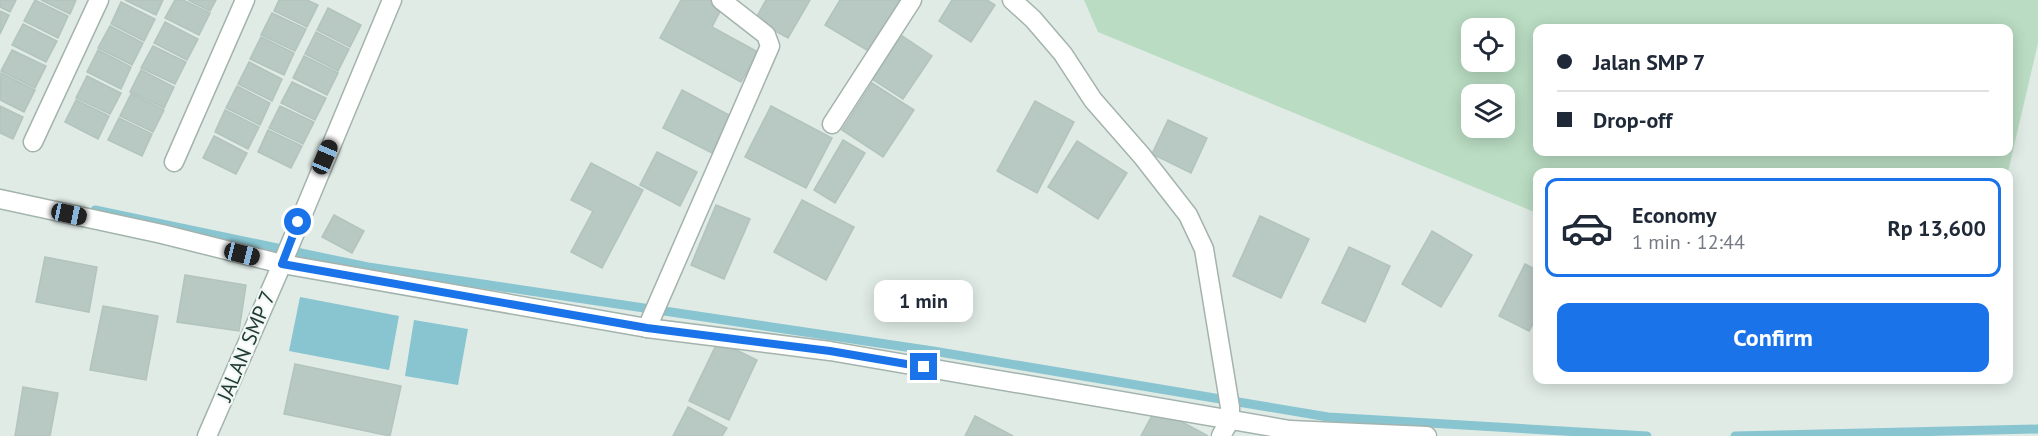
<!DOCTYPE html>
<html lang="en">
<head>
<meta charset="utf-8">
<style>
  body { margin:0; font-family:"PT Sans",sans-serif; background:#f2f2f3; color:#1f2937; height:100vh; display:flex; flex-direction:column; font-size:22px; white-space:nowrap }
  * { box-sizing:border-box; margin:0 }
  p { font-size:20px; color:#747a83 }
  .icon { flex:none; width:33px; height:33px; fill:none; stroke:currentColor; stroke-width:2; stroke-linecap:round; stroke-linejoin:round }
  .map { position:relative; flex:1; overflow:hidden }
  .panel { position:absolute; left:1533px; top:168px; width:480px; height:216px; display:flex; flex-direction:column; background:#fff; border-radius:12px; box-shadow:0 3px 15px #0003 }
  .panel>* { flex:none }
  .banner { position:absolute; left:1533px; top:24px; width:480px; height:132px; border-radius:12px; box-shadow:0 3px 15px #0003; display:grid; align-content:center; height:132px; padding:0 24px; background:#fff }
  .buttons { position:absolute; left:1461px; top:18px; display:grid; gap:12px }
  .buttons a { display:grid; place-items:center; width:54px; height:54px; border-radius:12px; background:#fff; box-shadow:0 3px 15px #0003; font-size:30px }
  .end { position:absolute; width:27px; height:27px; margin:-14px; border:8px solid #1a73e8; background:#fff; box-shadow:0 0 0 3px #fff }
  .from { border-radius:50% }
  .bubble { position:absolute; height:42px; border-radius:12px; background:#fff; box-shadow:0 3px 15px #0003; font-size:20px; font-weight:600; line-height:42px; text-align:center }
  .car { position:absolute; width:18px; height:36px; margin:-18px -9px; border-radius:8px; box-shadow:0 0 4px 2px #0007; background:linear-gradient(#222 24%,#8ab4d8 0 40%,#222 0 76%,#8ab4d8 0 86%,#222 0) }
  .banner b { display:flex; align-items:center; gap:21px; height:57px; font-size:22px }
  .banner b+b { border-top:2px solid #e0e1e3 }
  .banner i { width:15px; height:15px; background:#1f2937 }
  ul { padding:10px 0 0; list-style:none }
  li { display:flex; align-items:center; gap:18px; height:99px; margin:0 12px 9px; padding:0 12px; border:3px solid transparent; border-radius:12px }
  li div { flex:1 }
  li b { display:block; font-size:22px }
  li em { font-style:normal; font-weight:600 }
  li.selected { border-color:#1a73e8 }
  li>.icon { width:54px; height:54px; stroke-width:1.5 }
  .action { display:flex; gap:12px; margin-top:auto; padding:12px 24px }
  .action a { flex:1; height:69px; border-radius:12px; background:#1a73e8; color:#fff; font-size:24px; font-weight:600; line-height:69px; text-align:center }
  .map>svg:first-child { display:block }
  .green { fill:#b9dcc2; fill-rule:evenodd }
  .water { fill:#88c5d0 }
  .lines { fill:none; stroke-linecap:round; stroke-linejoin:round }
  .stream { stroke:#88c5d0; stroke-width:9 }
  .building { fill:#b8c8c2; stroke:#b2c4bd; stroke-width:1.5 }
  .minor-casing { stroke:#a3b3ad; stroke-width:21 }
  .minor { stroke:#fff; stroke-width:18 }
  .route { stroke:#1a73e8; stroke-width:8 }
  .labels { text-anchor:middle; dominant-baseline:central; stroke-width:4.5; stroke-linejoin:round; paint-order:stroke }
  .street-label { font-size:21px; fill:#213b34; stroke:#f0f7f4 }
</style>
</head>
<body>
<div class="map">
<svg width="2038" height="436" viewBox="0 0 2038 436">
  <rect width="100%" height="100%" fill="#e0ebe6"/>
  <!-- green -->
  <path class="green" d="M1084,0H2038V43L2008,172H1538L1537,213L1098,32ZM1472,28H1504V62H1472ZM1538,28H2008V152H1538ZM1472,94H1504V128H1472Z"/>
  <!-- water -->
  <g class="water">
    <polygon points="300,297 399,316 389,370 289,351"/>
    <polygon points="414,320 468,329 458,385 405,376"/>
  </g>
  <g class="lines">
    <!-- stream -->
    <g class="stream">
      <polyline points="95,210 368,267 933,351 1328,417 1647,436"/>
      <polyline points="1735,436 2038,429"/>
    </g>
  </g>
  <!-- building -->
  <g class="building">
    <polygon points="0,0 16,0 10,12 0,7"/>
    <polygon points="35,0 68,16 58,38 24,21"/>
    <polygon points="41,0 76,0 70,14"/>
    <polygon points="125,0 163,0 156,15"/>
    <polygon points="175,0 183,0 210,13 199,35 165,18"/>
    <polygon points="188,0 216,0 210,11"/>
    <polygon points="279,0 307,0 318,5 307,27 274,11"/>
    <polygon points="681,0 716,0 724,4 712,27 758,52 741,82 660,38"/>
    <polygon points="766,0 810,0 788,38 755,20"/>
    <polygon points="840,0 908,0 875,55 825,25"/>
    <polygon points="952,0 987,0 995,5 971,42 939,21"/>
    <polygon points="121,2 155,19 144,41 111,24"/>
    <polygon points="328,8 361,25 350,47 317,30"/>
    <polygon points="0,11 9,15 0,34"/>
    <polygon points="272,13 306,29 295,51 261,35"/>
    <polygon points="165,22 198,39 187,60 154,43"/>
    <polygon points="23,24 57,41 46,62 12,45"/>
    <polygon points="110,26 143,43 132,65 98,48"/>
    <polygon points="316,32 349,49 338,71 305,54"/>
    <polygon points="901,35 932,56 903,99 872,79"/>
    <polygon points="261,37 294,53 284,75 250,59"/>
    <polygon points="153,46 186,62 175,84 141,68"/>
    <polygon points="12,50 46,66 35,88 1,71"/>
    <polygon points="98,50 131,67 121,89 87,72"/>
    <polygon points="304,56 338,73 327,95 293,78"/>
    <polygon points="249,62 282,79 272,101 238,84"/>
    <polygon points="141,70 174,87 164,108 130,92"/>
    <polygon points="1,73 35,90 24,112 0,100"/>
    <polygon points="87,76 121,93 110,114 76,98"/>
    <polygon points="292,82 326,98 315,120 281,103"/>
    <polygon points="872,83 914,110 883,157 842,130"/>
    <polygon points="237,86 270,103 260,125 226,108"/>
    <polygon points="682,90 731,116 712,153 663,128"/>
    <polygon points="131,94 164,110 153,132 120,116"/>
    <polygon points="76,100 109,116 98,139 65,122"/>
    <polygon points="1035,101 1074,122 1037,193 997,171"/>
    <polygon points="0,106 23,117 13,139 0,133"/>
    <polygon points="280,106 314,122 303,144 269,128"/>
    <polygon points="771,106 832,138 806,188 745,157"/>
    <polygon points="225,110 259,127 248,149 215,132"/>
    <polygon points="119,118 152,134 142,156 108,140"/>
    <polygon points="1168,120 1207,138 1191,173 1152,154"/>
    <polygon points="268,130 302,146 291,168 258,152"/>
    <polygon points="214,136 247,153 236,174 203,158"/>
    <polygon points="843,140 865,153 835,203 814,190"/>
    <polygon points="1077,141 1127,173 1098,219 1048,187"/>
    <polygon points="657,152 697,172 680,206 640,185"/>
    <polygon points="591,163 643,190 602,268 571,252 593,211 571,200"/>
    <polygon points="802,200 854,227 826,280 774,252"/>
    <polygon points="716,205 750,219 724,279 691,265"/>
    <polygon points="334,215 364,231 352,253 322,237"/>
    <polygon points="1260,216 1309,239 1281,298 1233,276"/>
    <polygon points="1432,231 1472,255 1441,307 1402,284"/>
    <polygon points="1349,247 1390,266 1365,322 1322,303"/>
    <polygon points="45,257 97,267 89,312 36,302"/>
    <polygon points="1525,264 1538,271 1538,315 1529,331 1499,316"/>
    <polygon points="185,275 246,285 239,331 177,322"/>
    <polygon points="103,306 158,316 146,380 90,370"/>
    <polygon points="718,341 757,360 729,420 689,401"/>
    <polygon points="295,364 401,386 390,436 284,414"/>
    <polygon points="23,387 58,393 50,436 15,436"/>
    <polygon points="688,407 727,428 722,436 673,436"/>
    <polygon points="1156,408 1208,436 1141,436"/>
    <polygon points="975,416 1013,436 965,436"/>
  </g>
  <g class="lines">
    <defs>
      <g id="minor">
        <polyline points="1012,0 1033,19 1063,54 1093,100 1142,156 1188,215 1204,249 1230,407 1230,420 1221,436"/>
        <polyline points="832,124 912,0"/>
        <polyline points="33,142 99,0"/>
        <polyline points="174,162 245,0"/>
        <polyline points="0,199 162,234 282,264 647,328 830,351 1290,430 1427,436"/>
        <polyline points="647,328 770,46 766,35 721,0"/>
        <polyline points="207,436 282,264 392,0"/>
      </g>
    </defs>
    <!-- minor casing -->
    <use href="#minor" class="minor-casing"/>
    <!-- minor -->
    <use href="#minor" class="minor"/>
  </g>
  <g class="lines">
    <!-- route -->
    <polyline class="route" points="298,222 282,264 647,328 830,351 924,367"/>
  </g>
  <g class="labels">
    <!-- street labels -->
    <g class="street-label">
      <text transform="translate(246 346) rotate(-67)">JALAN SMP 7</text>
    </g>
  </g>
</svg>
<div class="buttons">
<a><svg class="icon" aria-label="locate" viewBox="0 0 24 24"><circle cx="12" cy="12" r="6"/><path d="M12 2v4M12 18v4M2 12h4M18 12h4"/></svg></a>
<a><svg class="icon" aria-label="layers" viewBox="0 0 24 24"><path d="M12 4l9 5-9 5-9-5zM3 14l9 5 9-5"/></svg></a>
</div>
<i class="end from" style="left:298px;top:222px"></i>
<i class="end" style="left:924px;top:367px"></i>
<div class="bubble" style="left:874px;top:280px;width:99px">1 min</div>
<i class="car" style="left:325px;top:157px;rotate:23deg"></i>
<i class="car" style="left:69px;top:214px;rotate:102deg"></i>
<i class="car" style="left:242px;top:254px;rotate:104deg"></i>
<div class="banner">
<b><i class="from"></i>Jalan SMP 7</b>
<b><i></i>Drop-off</b>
</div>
<section class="panel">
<ul>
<li class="selected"><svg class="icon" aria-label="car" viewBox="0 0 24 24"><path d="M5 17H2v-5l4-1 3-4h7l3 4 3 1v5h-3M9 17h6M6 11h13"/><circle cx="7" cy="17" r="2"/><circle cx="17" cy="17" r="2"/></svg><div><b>Economy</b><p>1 min · 12:44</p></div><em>Rp 13,600</em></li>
</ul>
<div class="action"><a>Confirm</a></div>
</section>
</div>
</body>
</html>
